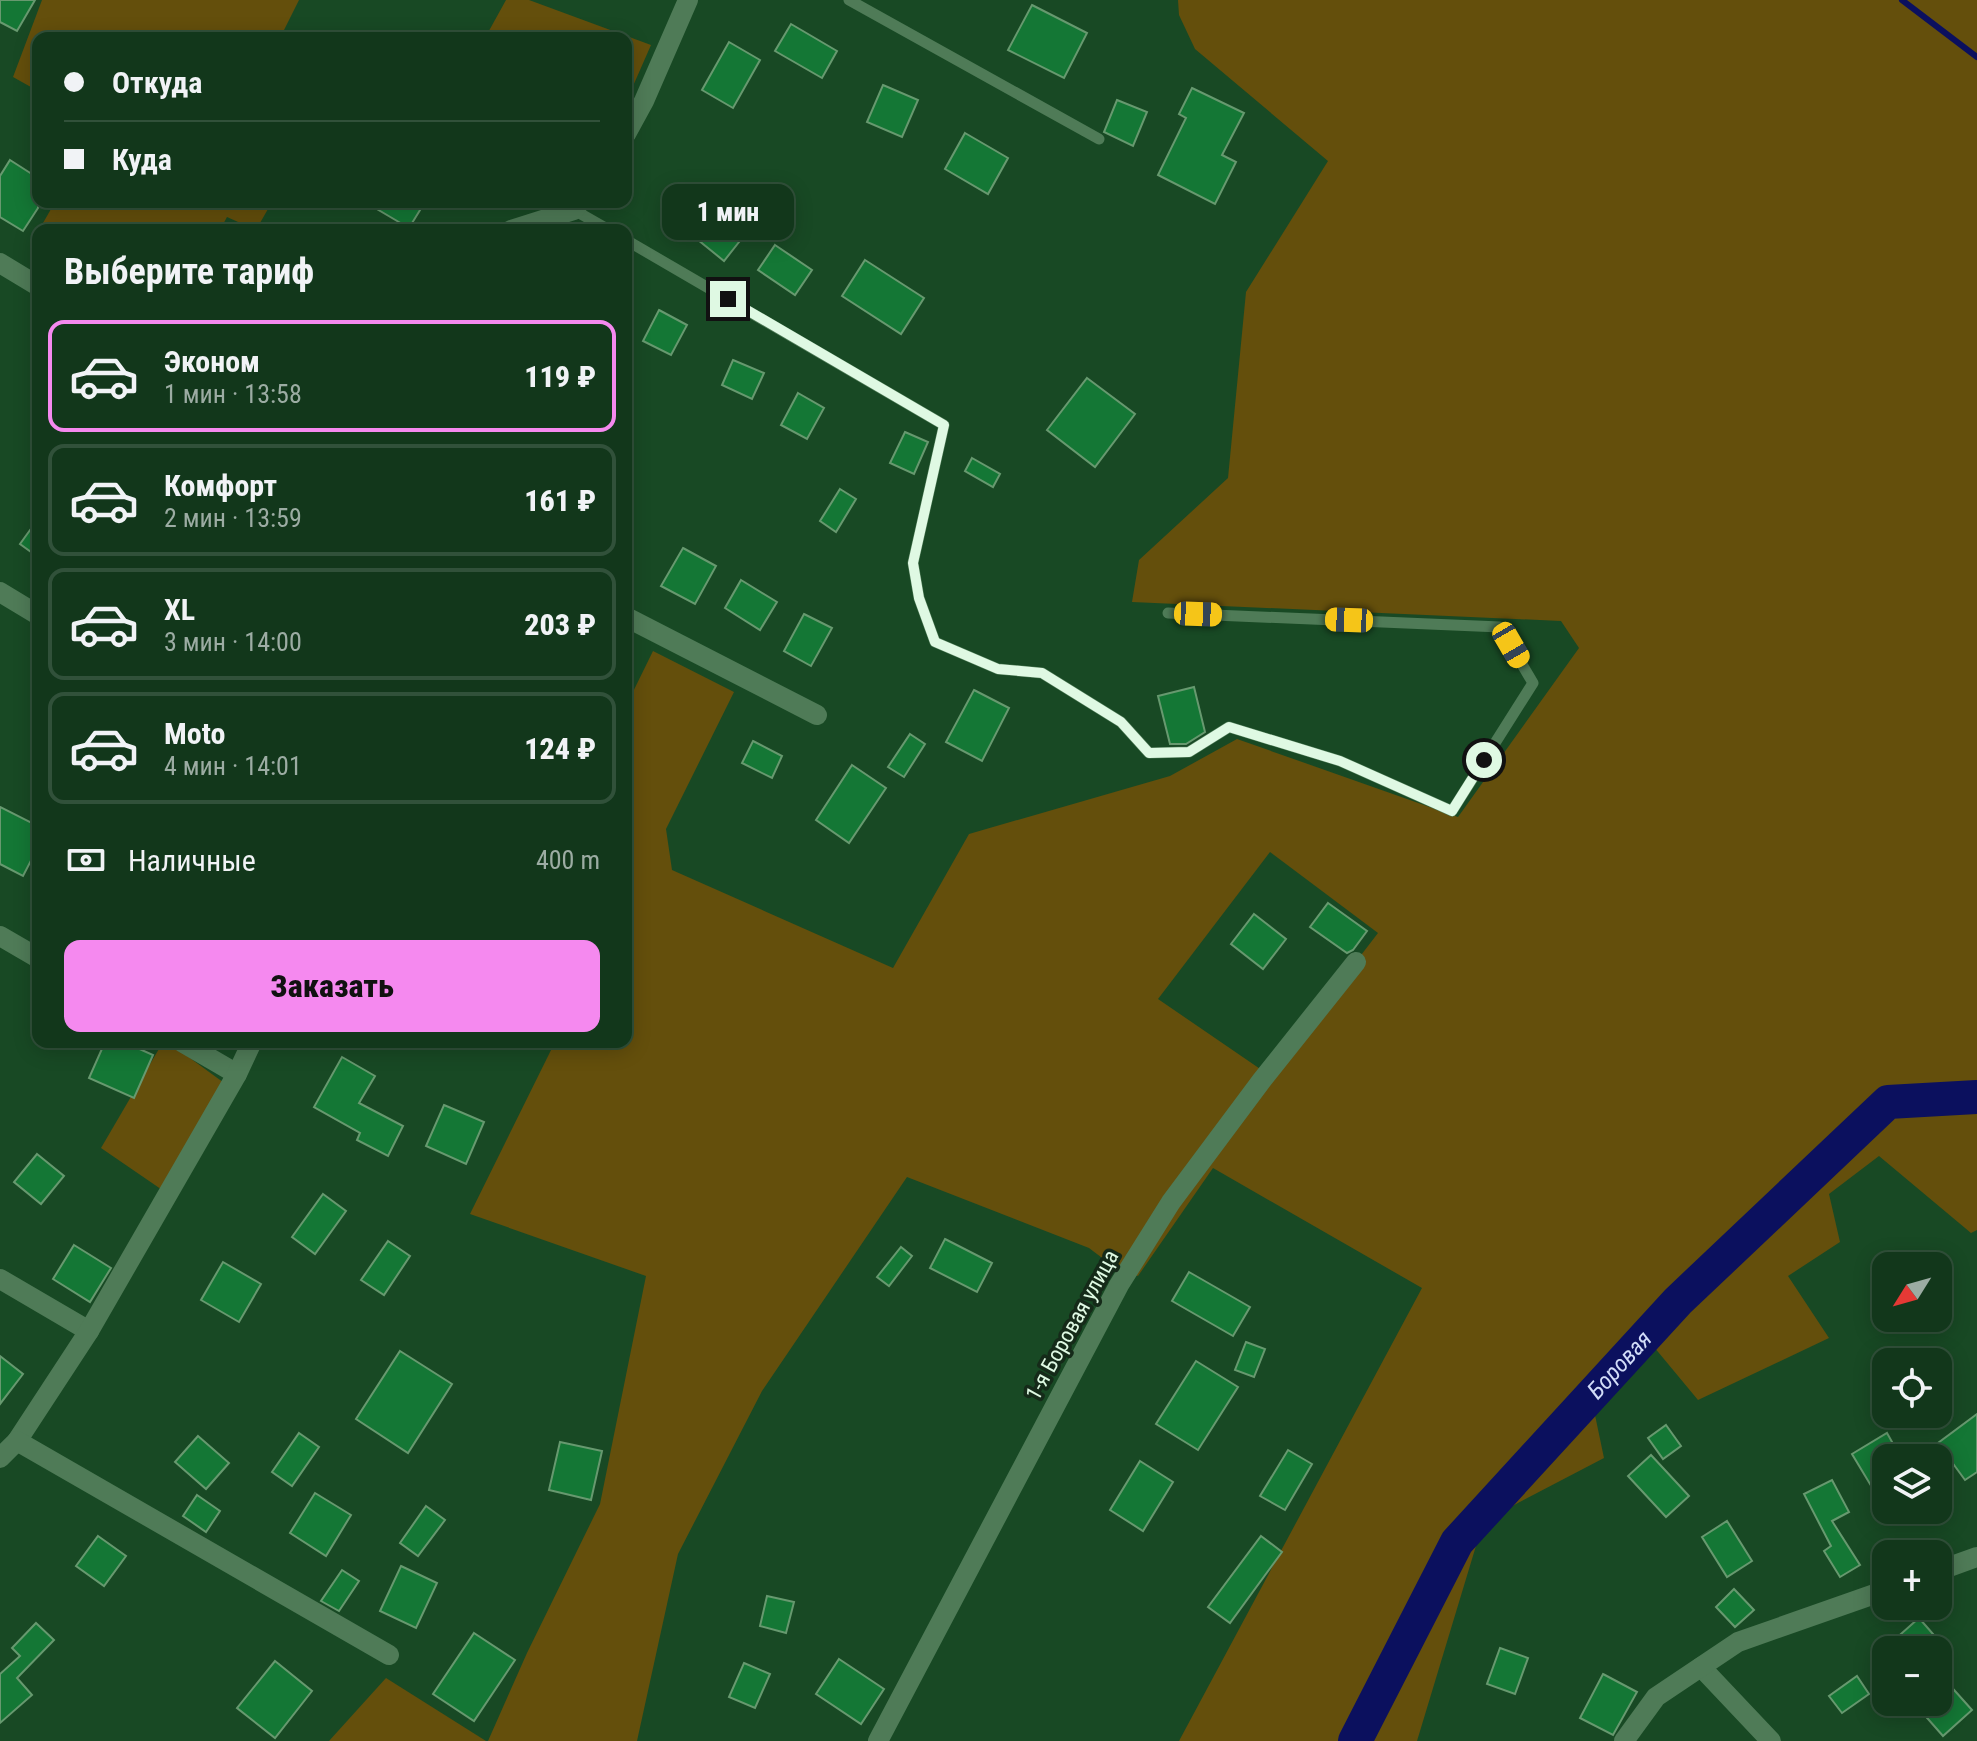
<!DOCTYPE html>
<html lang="ru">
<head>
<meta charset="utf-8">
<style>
  body { margin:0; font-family:"Roboto Condensed",sans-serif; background:#1f4228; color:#f1f3f6; height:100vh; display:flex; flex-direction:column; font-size:30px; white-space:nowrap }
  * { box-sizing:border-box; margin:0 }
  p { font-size:26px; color:#9caca3 }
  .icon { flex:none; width:44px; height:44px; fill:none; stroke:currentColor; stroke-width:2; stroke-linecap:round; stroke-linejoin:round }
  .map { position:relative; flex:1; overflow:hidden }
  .details { position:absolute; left:32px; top:224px; width:600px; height:824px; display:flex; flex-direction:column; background:#12371b; border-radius:16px; box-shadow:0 4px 20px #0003,0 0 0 2px #31513a }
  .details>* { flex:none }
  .hud { position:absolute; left:32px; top:32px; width:600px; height:176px; border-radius:16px; box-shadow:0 4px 20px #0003,0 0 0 2px #31513a; display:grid; align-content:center; height:176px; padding:0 32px; background:#12371b }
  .needle { width:52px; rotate:233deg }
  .buttons { position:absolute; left:1872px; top:1252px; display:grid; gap:16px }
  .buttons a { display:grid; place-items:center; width:80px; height:80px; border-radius:16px; background:#12371b; box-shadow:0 4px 20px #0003,0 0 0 2px #31513a; font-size:40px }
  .end { position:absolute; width:36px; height:36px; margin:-18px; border:10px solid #dff9e3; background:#111; box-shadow:0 0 0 4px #111 }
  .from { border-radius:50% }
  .bubble { position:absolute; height:56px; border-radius:16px; background:#12371b; box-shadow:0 4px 20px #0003,0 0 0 2px #31513a; font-size:26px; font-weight:800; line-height:56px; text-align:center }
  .car { position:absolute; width:24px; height:48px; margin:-24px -12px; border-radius:10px; box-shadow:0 0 6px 2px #0007; background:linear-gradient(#f5c518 24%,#345 0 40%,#f5c518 0 76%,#345 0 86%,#f5c518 0) }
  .hud b { display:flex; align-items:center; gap:28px; height:76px; font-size:30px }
  .hud b+b { border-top:2px solid #31513a }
  .hud i { width:20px; height:20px; background:#f1f3f6 }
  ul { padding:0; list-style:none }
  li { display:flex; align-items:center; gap:24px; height:112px; margin:0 16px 12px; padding:0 16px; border:4px solid #31513a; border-radius:16px }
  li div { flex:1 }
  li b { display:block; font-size:30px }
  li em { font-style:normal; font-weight:800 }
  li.selected { border-color:#f589ef }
  li>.icon { width:72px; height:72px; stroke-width:1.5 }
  h2 { padding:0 32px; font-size:36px; line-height:96px }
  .pay { display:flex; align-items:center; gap:20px; height:88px; padding:0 32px; font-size:30px }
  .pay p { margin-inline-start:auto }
  .action { display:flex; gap:16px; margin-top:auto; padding:16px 32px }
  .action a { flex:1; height:92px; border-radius:16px; background:#f589ef; color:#111; font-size:32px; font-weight:800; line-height:92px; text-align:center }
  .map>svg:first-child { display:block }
  .green { fill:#644f0c; fill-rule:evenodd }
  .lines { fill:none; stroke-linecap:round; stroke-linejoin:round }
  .stream { stroke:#0b105e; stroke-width:6 }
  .river { stroke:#0b105e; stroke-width:34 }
  .building { fill:#147735; stroke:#67996f; stroke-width:2 }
  .lane { stroke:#4f7b57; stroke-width:11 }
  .street { stroke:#4f7b57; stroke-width:20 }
  .route { stroke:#dff9e3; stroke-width:10 }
  .labels { text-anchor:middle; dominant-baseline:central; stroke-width:7; stroke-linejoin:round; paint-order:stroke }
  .street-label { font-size:22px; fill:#dff9e3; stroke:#152a19 }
  .water-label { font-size:24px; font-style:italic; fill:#d2dcf8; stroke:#152a19 }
</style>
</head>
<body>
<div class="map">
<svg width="1977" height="1741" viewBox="0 0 1977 1741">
  <rect width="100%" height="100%" fill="#184924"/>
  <!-- green -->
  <g class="green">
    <polygon points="42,0 299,0 280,38 38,38 38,91 13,77"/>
    <polygon points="506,0 529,0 651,45 626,102 626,38 485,38"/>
    <path d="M1178,0H1977V1230L1971,1233L1879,1156L1829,1194L1840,1242L1788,1276L1829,1338L1698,1400L1649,1341L1591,1396L1604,1458L1516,1504L1482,1526L1417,1741H1179L1422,1288L1213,1168L1138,1276L1118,1270L1089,1248L907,1177L762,1391L678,1554L637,1741H488L527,1653L600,1504L646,1276L470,1214L555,1042H626V706L653,651L734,692L666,829L672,870L893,968L969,834L1170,776L1237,739L1458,817L1579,648L1561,621L1132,602L1139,560L1228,478L1246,292L1328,161L1195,49L1179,15ZM1270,852L1378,933L1269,1075L1158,999Z"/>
    <polygon points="55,202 272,202 256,230 227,217 220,230 39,230"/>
    <polygon points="163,1042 168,1042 231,1088 171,1196 101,1148"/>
    <polygon points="386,1678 486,1741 329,1741"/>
  </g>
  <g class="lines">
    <!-- stream -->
    <polyline class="stream" points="1902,0 1977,57"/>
    <!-- river -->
    <path class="river" id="s1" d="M1355,1741L1457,1542L1678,1301L1888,1102L1977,1097"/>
  </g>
  <!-- building -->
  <g class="building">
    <polygon points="0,0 35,0 17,31 0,22"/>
    <polygon points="1032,5 1087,33 1064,78 1008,50"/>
    <polygon points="791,24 837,51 822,78 775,51"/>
    <polygon points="729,42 760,60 733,108 702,90"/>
    <polygon points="883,85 918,100 902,137 867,122"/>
    <polygon points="1192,88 1244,113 1222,155 1236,162 1215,204 1158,175 1186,118 1179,114"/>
    <polygon points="1117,100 1147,112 1133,146 1104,132"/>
    <polygon points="965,133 1008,158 988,194 945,169"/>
    <polygon points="10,160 38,178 38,208 23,231 0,217 0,176"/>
    <polygon points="365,202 425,202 409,228"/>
    <polygon points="706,208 743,237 724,261 687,231"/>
    <polygon points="775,245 812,270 795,295 758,270"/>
    <polygon points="865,260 924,298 901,334 842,296"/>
    <polygon points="659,310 687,325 671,355 643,341"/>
    <polygon points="733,360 764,373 752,399 722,385"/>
    <polygon points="1087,378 1135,414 1095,467 1047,430"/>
    <polygon points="798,393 824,408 807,439 781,425"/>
    <polygon points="905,432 928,442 914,474 890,463"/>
    <polygon points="972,458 1000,474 993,487 965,471"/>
    <polygon points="840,489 856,499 836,532 820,521"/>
    <polygon points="38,519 38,557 20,544"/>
    <polygon points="683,548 716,566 695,604 661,586"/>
    <polygon points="741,580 777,602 760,630 725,608"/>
    <polygon points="804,614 832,628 811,666 784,651"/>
    <polygon points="1194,687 1205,732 1186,744 1170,744 1158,696"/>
    <polygon points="974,690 1009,708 982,761 946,742"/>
    <polygon points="910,734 925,744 904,777 888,767"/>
    <polygon points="753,741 782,756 772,778 742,763"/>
    <polygon points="852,765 886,788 849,843 816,820"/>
    <polygon points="0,807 38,826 38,847 23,876 0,864"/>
    <polygon points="1328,903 1367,931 1353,950 1347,953 1310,927"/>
    <polygon points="1254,914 1286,939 1263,969 1231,944"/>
    <polygon points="105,1042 124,1042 153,1055 134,1098 89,1078"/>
    <polygon points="342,1057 375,1076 359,1103 403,1126 388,1156 357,1140 360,1133 314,1107"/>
    <polygon points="444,1105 484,1122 466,1164 426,1146"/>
    <polygon points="37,1154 64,1176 41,1204 14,1182"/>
    <polygon points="323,1194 346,1211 315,1254 292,1237"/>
    <polygon points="945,1239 992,1263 977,1292 930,1268"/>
    <polygon points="388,1241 410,1256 384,1295 361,1280"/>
    <polygon points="74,1245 111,1268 90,1302 53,1279"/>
    <polygon points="901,1247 912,1256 889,1286 877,1277"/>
    <polygon points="223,1262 261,1284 239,1322 201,1300"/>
    <polygon points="1189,1272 1250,1307 1233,1336 1172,1301"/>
    <polygon points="1246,1342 1265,1349 1254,1377 1235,1370"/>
    <polygon points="400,1351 452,1384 408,1453 356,1419"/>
    <polygon points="0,1356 23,1374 0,1404"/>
    <polygon points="1196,1361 1238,1387 1198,1450 1156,1424"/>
    <polygon points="1977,1414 1977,1472 1965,1480 1938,1443"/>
    <polygon points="1666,1425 1681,1446 1663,1459 1648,1438"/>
    <polygon points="299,1433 319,1447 292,1486 272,1472"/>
    <polygon points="1887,1433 1901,1458 1886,1458 1886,1482 1873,1489 1852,1454"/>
    <polygon points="198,1436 229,1463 206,1489 175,1462"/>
    <polygon points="560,1442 602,1451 591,1500 549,1490"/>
    <polygon points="1288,1450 1312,1464 1285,1510 1260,1496"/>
    <polygon points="1651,1455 1689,1496 1666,1517 1628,1476"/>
    <polygon points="1140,1461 1173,1482 1143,1531 1110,1510"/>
    <polygon points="1832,1480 1849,1512 1832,1521 1860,1565 1840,1577 1824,1551 1831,1546 1804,1494"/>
    <polygon points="315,1493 351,1515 326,1556 290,1533"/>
    <polygon points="197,1495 220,1511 206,1532 183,1516"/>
    <polygon points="426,1506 445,1520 418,1556 400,1543"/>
    <polygon points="1727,1521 1752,1561 1727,1577 1702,1537"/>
    <polygon points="98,1536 126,1556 104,1586 76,1566"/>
    <polygon points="1261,1536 1282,1552 1230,1623 1208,1607"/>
    <polygon points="401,1566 437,1583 416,1628 380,1611"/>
    <polygon points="342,1570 359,1581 339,1611 321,1601"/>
    <polygon points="1734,1589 1754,1610 1735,1627 1716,1607"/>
    <polygon points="767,1596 794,1602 786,1633 760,1626"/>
    <polygon points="1919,1618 1947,1650 1901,1650 1893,1641"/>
    <polygon points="36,1623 54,1640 17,1678 32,1695 0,1723 0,1674 20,1656 12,1648"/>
    <polygon points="474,1633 515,1660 474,1721 433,1694"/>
    <polygon points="1500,1648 1528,1658 1515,1694 1487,1684"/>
    <polygon points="839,1659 884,1689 861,1724 816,1694"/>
    <polygon points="275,1661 312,1691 275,1738 237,1708"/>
    <polygon points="744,1663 770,1674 755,1708 729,1697"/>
    <polygon points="1938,1672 1972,1710 1943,1736 1913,1702 1938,1702"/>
    <polygon points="1603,1674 1637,1692 1613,1735 1580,1718"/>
    <polygon points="1857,1676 1869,1694 1842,1713 1829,1696"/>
  </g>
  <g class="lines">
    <!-- lane -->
    <g class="lane">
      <polyline points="849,0 1099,139"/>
      <polyline points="566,202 574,210 609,230"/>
      <polyline points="626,240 944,425 913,563 919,598 935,642 998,669 1042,673 1121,722 1149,753 1189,752 1229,727 1340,761 1452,811 1533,683 1500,627 1168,613"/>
    </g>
    <!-- street -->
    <g class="street">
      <polyline points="626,134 644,101 688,0"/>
      <polyline points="511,230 574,210 580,202"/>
      <polyline points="0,263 38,286"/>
      <polyline points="0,592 38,615"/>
      <polyline points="626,617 817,715"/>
      <polyline points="0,936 38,958"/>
      <polyline points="182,1042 237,1074"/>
      <polyline points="0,1279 89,1331"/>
      <polyline points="17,1441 89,1331 237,1074 252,1042"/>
      <polyline points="0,1458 17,1441 389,1655"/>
      <polyline points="1938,1571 1977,1557"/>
      <polyline points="1701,1667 1771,1741"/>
      <polyline points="878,1741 1119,1285 1171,1202 1262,1080 1356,962"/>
      <polyline points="1624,1741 1656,1697 1738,1642 1886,1590"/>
    </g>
  </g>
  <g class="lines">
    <!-- route -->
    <polyline class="route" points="728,299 944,425 913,563 919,598 935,642 998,669 1042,673 1121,722 1149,753 1189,752 1229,727 1340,761 1452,811 1484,760"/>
  </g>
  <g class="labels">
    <!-- street labels -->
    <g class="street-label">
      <text transform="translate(1072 1325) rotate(-61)">1-я Боровая улица</text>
    </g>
    <!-- water labels -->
    <g class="water-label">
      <text stroke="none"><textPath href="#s1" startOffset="464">Боровая</textPath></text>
    </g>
  </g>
</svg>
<div class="buttons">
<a><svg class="needle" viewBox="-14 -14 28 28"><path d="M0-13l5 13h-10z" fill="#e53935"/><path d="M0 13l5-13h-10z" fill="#9caca3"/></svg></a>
<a><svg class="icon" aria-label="locate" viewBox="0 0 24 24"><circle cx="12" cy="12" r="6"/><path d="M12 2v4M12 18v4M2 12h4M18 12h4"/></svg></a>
<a><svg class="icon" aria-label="layers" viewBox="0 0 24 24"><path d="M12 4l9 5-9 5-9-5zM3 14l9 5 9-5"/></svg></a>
<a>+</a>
<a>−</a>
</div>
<i class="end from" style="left:1484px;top:760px"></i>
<i class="end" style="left:728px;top:299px"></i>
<div class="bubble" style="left:662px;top:184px;width:132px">1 мин</div>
<i class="car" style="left:1198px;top:614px;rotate:92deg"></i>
<i class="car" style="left:1349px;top:620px;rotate:272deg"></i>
<i class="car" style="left:1511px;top:645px;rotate:150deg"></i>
<div class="hud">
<b><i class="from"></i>Откуда</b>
<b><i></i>Куда</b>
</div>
<section class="details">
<h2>Выберите тариф</h2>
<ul>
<li class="selected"><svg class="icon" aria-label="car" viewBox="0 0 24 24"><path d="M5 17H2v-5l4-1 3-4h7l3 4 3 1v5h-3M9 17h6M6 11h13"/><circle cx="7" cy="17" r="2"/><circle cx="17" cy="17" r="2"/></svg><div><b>Эконом</b><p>1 мин · 13:58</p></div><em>119 ₽</em></li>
<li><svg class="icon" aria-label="car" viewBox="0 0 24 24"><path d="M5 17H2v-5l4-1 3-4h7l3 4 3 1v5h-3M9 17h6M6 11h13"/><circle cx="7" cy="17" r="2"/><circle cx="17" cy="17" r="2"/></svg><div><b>Комфорт</b><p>2 мин · 13:59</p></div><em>161 ₽</em></li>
<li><svg class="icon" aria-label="car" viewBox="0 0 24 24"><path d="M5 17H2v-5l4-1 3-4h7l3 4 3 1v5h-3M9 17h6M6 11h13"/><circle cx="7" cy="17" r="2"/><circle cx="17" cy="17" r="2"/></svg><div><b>XL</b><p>3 мин · 14:00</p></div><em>203 ₽</em></li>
<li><svg class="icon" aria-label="car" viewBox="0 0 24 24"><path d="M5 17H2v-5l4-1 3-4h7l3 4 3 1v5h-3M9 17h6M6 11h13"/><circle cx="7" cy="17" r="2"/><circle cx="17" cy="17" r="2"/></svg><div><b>Moto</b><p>4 мин · 14:01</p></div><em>124 ₽</em></li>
</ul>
<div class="pay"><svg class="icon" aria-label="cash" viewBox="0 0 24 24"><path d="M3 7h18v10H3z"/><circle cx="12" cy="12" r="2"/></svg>Наличные<p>400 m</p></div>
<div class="action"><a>Заказать</a></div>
</section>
</div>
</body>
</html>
